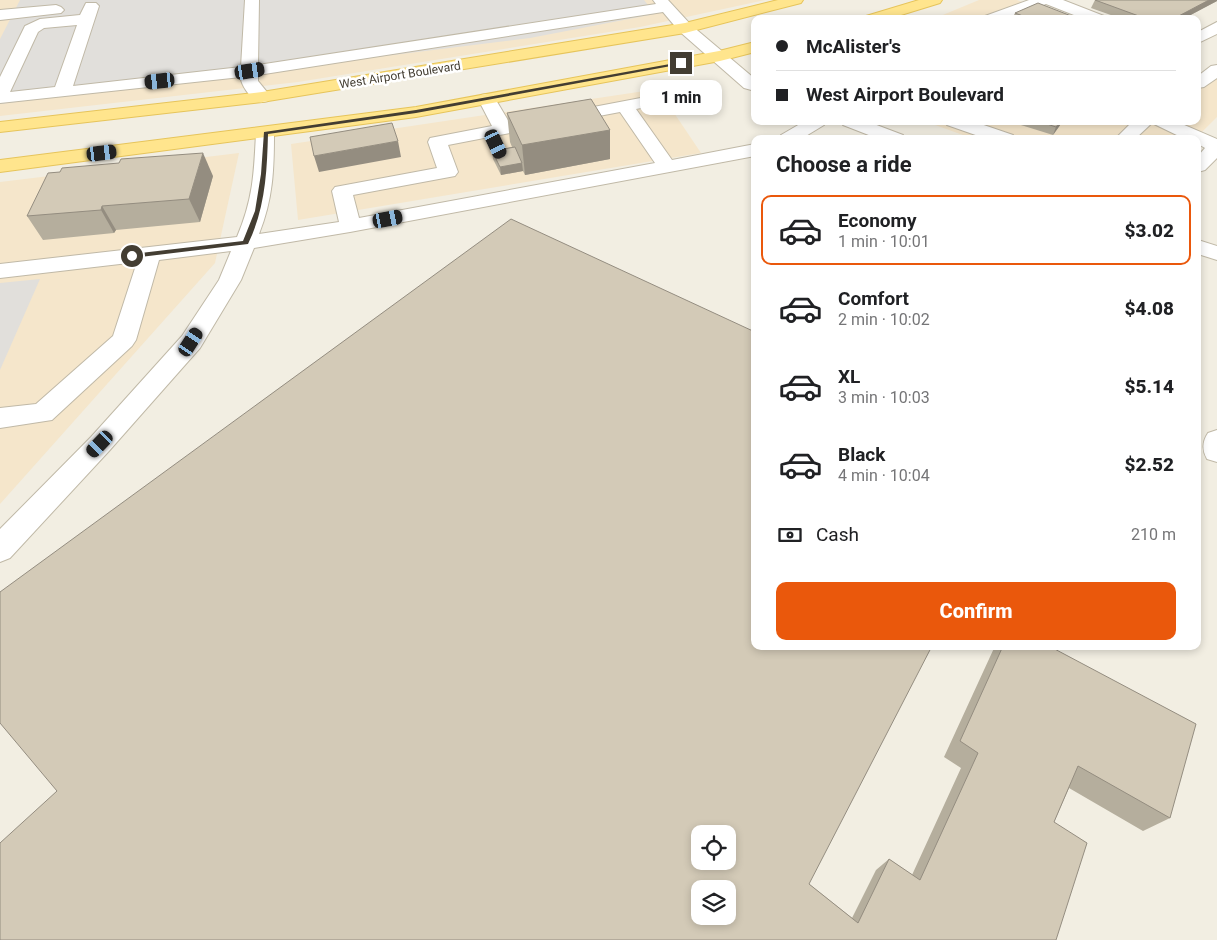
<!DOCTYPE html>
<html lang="en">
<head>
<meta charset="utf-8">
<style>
  body { margin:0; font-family:Roboto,sans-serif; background:#f6f6f6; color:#202124; height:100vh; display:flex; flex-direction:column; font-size:19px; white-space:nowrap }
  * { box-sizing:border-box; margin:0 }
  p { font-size:16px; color:#757577 }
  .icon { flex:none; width:28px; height:28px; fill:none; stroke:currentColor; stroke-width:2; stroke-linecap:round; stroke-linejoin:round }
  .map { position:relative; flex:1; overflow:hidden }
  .drawer { position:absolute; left:751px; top:135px; width:450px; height:515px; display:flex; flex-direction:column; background:#fff; border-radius:10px; box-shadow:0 2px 8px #0003 }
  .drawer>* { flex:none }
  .banner { position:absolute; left:751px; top:15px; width:450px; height:110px; border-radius:10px; box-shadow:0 2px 8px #0003; display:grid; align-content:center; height:110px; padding:0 25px; background:#fff }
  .tools { position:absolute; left:691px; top:825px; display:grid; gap:10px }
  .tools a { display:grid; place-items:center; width:45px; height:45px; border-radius:10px; background:#fff; box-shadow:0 2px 8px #0003; font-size:25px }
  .end { position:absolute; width:22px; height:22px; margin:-11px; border:6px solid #433d32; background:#fff; box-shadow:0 0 0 2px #fff }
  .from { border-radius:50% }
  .bubble { position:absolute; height:35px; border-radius:10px; background:#fff; box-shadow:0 2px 8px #0003; font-size:16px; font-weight:800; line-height:35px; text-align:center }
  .car { position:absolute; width:15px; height:30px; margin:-15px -8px; border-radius:6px; box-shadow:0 0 4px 1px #0007; background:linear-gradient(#222 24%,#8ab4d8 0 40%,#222 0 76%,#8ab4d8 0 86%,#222 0) }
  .banner b { display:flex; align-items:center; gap:18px; height:48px; font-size:19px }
  .banner b+b { border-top:1px solid #e0e0e0 }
  .banner i { width:12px; height:12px; background:#202124 }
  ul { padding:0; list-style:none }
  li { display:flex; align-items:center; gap:15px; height:70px; margin:0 10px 8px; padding:0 15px; border:2px solid transparent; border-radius:10px }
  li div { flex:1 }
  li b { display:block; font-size:19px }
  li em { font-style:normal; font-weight:800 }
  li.current { border-color:#ea580c }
  li>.icon { width:45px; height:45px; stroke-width:1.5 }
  h2 { padding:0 25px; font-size:22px; line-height:60px }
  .pay { display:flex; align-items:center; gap:12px; height:55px; padding:0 25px; font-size:19px }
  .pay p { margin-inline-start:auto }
  .action { display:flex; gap:10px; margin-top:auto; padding:10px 25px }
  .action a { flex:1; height:58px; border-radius:10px; background:#ea580c; color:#fff; font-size:20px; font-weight:800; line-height:58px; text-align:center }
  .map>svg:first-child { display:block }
  .commercial { fill:#f5e6cb }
  .parking { fill:#e1dfdb }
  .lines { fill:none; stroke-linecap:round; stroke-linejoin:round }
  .minor-casing { stroke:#c0b9a7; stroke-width:2 }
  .major-casing { stroke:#e6c45b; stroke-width:2 }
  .minor { fill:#fff; fill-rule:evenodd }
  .major { fill:#ffe58d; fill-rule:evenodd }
  .wall { fill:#b5ae9d }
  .shaded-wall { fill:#948d80 }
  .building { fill:#d3cab7; stroke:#948d80; fill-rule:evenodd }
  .route { fill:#433d32 }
  .labels { text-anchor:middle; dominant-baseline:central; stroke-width:5; stroke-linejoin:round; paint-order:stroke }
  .far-street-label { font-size:12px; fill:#433d32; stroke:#fff }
</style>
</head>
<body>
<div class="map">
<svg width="1217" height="940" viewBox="0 0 1217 940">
  <rect width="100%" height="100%" fill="#f2eee2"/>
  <!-- commercial -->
  <g class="commercial">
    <polygon points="0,0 765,0 640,27 298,82 0,116"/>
    <polygon points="979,0 1017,0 1065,19 933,19"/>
    <polygon points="1198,71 1217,78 1217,117 1195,139 974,139 924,121 1198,121"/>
    <polygon points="658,89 701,153 298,220 291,144"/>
    <polygon points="239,153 215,263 0,504 0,182"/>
  </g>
  <!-- parking -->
  <g class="parking">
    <polygon points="20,0 644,0 655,14 530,38 0,104 0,39"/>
    <polygon points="40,279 0,370 0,283"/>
  </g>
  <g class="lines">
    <defs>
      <g id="minor">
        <path d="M245,0H259L258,65L656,4L653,0H668L691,25L755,79V91L744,88L679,31L663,12L258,75V81L271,97L268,101C264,102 260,103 256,101C250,97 240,84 241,77L0,103V77L25,26L40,19L80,15L86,3H96L99,6L73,86L241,67ZM77,25L55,87L10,92L38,32L44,28Z"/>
        <polygon points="1029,0 1063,0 1104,16 1107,19 1084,19 1046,4 1005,19 982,19 985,16"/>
        <polygon points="56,5 61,7 64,10 61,13 0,20 0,10"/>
        <polygon points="1217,22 1217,34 1198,43 1198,32"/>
        <polygon points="1217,65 1217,78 1204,87 1198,88 1198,76 1211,66"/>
        <path d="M672,92L678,93L681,97L678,101L636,109L672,160L755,144V156L350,232L254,248L241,280L200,348L109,451L10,558L0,562V529L91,437L182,336L219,280L231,251L159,260L136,340L132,346L52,420L0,428V408L36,404L113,336L137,262L0,278V264L237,237C253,199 254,174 256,133L258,129L265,127L272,129L274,133C274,170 273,199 259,234L339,222L332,191L335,187L437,168L428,142L430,138L492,126L478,99L481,95L487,94L493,95L509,122L519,121L525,122L528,126L525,130L448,145L458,172L455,176L353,195L359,218L655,163L620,112L562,123L556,122L553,118L556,114L562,113Z"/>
        <polygon points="805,121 827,121 824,125 801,139 779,139 781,135"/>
        <polygon points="840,121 866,121 903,135 905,139 879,139 843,125"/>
        <polygon points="944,121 972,121 1013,135 1015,139 987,139 947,125"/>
        <polygon points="1133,121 1175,121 1217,139 1217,158 1205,170 1198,172 1198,156 1205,148 1198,144 1198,139 1185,139 1152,123 1135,139 1115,139"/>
        <polygon points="1198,240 1217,246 1217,260 1198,254"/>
        <path d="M1217,430V462L1207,459C1202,450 1202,442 1208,433Z"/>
      </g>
      <g id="major">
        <polygon points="778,0 803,0 801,3 685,33 262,102 0,132 0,122 262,92 685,23"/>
        <polygon points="919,0 942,0 940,3 888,19 863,19 866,16"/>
        <polygon points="755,42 755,52 720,61 416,117 0,172 0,160 416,107 719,51"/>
      </g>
    </defs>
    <!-- minor casing -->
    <use href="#minor" class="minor-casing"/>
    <!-- major casing -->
    <use href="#major" class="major-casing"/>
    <!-- minor -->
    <use href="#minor" class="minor"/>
    <!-- major -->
    <use href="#major" class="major"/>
  </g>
  <!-- wall -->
  <g class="wall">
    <polygon points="1095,0 1217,1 1183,19 1122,19 1091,8"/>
    <polygon points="1015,13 1079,19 1012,19"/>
    <polygon points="507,113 610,130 610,159 525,175 523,171 501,175 493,159 492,151 512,147 510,142"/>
    <polygon points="1008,121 1063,121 1053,135"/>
    <polygon points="60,172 213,176 200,222 116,230 114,233 43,240 27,216"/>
    <polygon points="995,646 1049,646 1170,818 1143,831 1069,788 1054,822 1056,940 0,940 57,791 809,884 852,918 876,870 889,859 912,875 961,768 944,757"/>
  </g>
  <!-- shaded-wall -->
  <g class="shaded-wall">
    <polygon points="1209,0 1217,0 1217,1 1183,19 1173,19"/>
    <polygon points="1061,121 1063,121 1053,135 1056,127"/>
    <polygon points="610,130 610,159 525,175 522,145"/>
    <polygon points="398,141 401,157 319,172 314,156"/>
    <polygon points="203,153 213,176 200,222 189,199"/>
    <polygon points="522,163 523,171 501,175 500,167"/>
    <polygon points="102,206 116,230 114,233 101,210"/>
  </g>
  <!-- building -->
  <g class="building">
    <polygon points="1095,0 1209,0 1173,19 1147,19"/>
    <polygon points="1038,3 1079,19 1031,19 1015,13"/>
    <polygon points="591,99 610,130 522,145 507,113"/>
    <polygon points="1038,121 1061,121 1056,127"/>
    <polygon points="392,123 398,141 314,156 310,137"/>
    <polygon points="515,147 522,163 500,167 492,151"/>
    <polygon points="203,153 189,199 102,206 101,210 27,216 48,173 60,172 62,168 119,163 121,159"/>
    <path d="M511,219L755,332V646H932L809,884L858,923L889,859L920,880L978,753L960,741L1003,646H1049L1196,724L1170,818L1078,766L1054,822L1087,843L1056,940H0V843L57,791L0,723V592ZM700,834H728V861H700ZM700,889H728V916H700Z"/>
  </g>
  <!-- route -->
  <path class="route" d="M681,62L682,64L416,113L268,134C267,173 265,209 248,244L132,258L129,256L132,254L243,241L255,211L261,174L264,132L416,110Z"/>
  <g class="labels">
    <!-- far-street labels -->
    <g class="far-street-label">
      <text transform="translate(400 75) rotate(-9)">West Airport Boulevard</text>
    </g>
  </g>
</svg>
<div class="tools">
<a><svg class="icon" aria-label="locate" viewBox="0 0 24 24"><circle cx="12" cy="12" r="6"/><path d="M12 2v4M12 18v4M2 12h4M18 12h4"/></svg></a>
<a><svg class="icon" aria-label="layers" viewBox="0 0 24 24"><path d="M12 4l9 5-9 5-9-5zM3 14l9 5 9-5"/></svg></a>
</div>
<i class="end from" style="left:132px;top:256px"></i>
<i class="end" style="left:681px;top:63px"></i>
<div class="bubble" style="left:640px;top:80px;width:82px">1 min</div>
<i class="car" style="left:250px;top:71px;rotate:81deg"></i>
<i class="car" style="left:160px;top:81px;rotate:264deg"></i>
<i class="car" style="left:496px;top:144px;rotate:155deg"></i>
<i class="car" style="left:102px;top:153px;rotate:83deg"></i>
<i class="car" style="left:388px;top:219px;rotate:79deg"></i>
<i class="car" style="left:191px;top:342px;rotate:33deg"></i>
<i class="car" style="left:100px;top:444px;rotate:224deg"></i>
<div class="banner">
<b><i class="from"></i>McAlister's</b>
<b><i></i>West Airport Boulevard</b>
</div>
<section class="drawer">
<h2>Choose a ride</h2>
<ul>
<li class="current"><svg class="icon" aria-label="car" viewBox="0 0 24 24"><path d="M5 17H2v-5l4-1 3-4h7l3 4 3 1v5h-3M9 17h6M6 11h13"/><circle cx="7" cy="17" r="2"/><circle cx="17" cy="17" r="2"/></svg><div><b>Economy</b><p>1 min · 10:01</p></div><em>$3.02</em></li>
<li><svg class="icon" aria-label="car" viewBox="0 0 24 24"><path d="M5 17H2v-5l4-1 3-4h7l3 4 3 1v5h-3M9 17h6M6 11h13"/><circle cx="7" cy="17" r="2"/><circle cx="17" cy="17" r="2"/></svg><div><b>Comfort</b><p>2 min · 10:02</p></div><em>$4.08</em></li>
<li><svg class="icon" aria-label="car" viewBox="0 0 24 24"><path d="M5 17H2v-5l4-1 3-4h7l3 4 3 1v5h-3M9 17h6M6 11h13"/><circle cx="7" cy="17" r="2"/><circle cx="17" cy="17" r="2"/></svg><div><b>XL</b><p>3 min · 10:03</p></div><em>$5.14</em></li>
<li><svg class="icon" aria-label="car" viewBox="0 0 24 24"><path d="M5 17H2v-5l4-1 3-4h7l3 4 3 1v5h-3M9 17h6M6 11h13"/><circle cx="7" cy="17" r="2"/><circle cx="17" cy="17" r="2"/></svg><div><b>Black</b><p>4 min · 10:04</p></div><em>$2.52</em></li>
</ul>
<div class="pay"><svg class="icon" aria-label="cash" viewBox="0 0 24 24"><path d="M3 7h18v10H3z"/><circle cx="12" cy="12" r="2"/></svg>Cash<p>210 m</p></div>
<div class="action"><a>Confirm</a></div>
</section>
</div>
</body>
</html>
